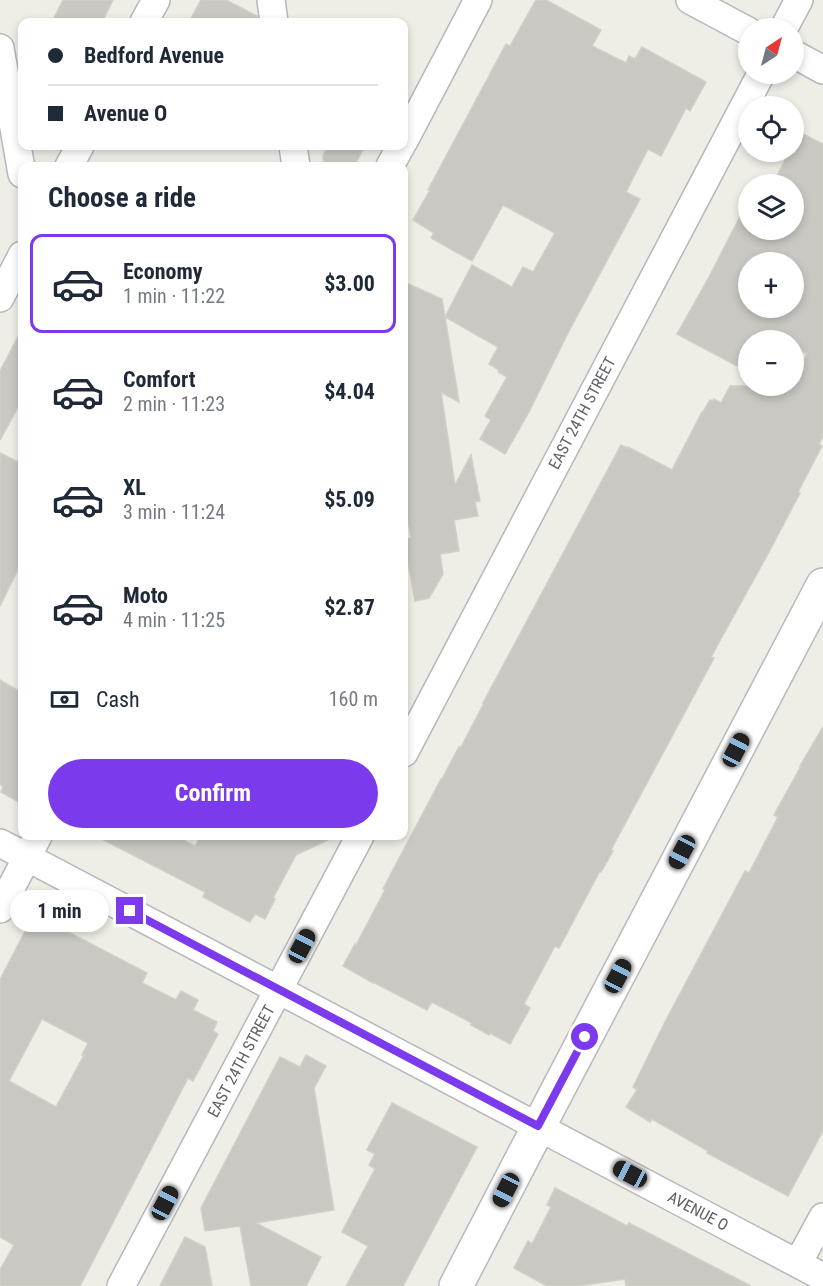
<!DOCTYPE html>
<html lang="en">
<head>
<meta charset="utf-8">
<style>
  body { margin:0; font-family:"Roboto Condensed",sans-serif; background:#f6f6f7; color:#1f2937; height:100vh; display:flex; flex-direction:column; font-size:22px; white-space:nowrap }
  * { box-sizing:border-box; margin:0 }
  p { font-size:20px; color:#747a83 }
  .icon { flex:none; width:33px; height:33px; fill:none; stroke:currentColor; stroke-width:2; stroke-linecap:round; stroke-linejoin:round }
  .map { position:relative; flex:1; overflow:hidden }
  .drawer { position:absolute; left:18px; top:162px; width:390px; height:678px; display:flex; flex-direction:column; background:#fff; border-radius:12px; box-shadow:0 3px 9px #0003 }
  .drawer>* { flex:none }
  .banner { position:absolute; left:18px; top:18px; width:390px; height:132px; border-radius:12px; box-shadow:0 3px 9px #0003; display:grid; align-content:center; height:132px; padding:0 30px; background:#fff }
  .needle { width:39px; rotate:36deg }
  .controls { position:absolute; left:738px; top:18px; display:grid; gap:12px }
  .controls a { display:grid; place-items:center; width:66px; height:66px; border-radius:50%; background:#fff; box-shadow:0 3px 9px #0003; font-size:30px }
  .end { position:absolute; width:27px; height:27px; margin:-14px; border:8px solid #7c3aed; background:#fff; box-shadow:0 0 0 3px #fff }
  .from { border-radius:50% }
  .bubble { position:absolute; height:42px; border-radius:21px; background:#fff; box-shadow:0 3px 9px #0003; font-size:20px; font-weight:700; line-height:42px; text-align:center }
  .car { position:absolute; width:18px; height:36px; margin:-18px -9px; border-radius:8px; box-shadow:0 0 4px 2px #0007; background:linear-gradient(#222 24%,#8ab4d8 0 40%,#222 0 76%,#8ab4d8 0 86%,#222 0) }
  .banner b { display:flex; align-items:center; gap:21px; height:57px; font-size:22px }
  .banner b+b { border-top:2px solid #e0e1e3 }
  .banner i { width:15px; height:15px; background:#1f2937 }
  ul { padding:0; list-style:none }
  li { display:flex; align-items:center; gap:18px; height:99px; margin:0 12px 9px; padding:0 18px; border:3px solid transparent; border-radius:12px }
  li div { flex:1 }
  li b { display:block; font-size:22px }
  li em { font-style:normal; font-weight:700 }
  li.active { border-color:#7c3aed }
  li>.icon { width:54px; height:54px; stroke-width:1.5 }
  h2 { padding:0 30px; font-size:27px; line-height:72px }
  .pay { display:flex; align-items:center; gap:15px; height:66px; padding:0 30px; font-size:22px }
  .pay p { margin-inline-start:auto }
  .primary-button { display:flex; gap:12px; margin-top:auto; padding:12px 30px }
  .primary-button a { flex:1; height:69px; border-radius:36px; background:#7c3aed; color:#fff; font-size:24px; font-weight:700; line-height:69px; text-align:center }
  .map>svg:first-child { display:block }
  .building { fill:#c9c8c2; stroke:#d2cfc5; stroke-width:1.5; fill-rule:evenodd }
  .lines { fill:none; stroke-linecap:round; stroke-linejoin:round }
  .street-casing { stroke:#b6b7bb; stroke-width:30 }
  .secondary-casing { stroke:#b7b9be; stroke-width:36 }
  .street { stroke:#fff; stroke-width:27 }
  .secondary { stroke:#fff; stroke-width:33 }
  .route { stroke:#7c3aed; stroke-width:8 }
  .labels { text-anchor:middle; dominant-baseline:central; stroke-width:4.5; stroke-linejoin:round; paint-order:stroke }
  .street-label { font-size:16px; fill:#5d6064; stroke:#fff }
</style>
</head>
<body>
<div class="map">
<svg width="823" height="1286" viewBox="0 0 823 1286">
  <rect width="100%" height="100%" fill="#eeede6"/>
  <!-- building -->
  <g class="building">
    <polygon points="63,0 113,0 102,22 52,22"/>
    <polygon points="201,0 226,0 257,16 258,22 189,22"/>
    <polygon points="536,0 546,0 601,30 592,46 626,63 629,56 635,59 642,47 706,82 690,111 686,108 661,156 648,149 626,192 640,199 568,333 529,412 505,454 480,439 491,420 485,416 507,377 498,372 499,370 489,364 498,347 445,317 472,265 512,287 523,267 533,272 555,233 503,205 472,261 431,238 434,233 413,220 430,190 428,190 506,44 510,46"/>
    <path d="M799,132L823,144V436L819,444L822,446L798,492L800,493L769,552L711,657L714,658L611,850L613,851L601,872L600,871L559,948L555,946L524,1004L530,1008L510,1044L490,1033L489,1035L471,1025L472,1023L432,1002L427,1010L373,982V983L343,966L355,944L356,945L385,890L383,889L441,779H442L459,747H461L484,703H483L621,445L627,448L628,447L672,470L702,412H703L710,400L713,401L714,399L721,403L730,386H794V380L807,354L794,346V340H748V345L737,366L677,334L709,277L748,201V230H794V184H773L789,152H794V143ZM748,262H794V308H748Z"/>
    <polygon points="328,146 365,146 354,166 324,166 323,156"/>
    <polygon points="404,282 442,299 459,402 441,392 455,485 471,455 480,501 475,502 478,516 454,520 459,551 440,554 443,574 429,598 415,601 404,539 411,538 404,496"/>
    <polygon points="22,329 22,400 0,440 0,371"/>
    <polygon points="0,453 22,464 22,561 0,606"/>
    <polygon points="0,680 22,693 22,804 1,792 3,787 0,784"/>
    <polygon points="823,727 823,1131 788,1196 707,1153 708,1151 652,1119 650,1122 626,1107 637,1090 633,1087 665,1022 745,871 749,873 778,817 774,815 801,766 800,766"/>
    <polygon points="96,836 175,836 195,846 201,836 336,836 296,855 273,898 275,899 265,919 255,914 250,922 203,897 205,892"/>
    <path d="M34,914L147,973L142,983L176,1000L181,991L198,1000L193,1010L217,1022L213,1031L218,1034L193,1081L188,1078L80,1286H0V1270L14,1245L0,1237V980ZM42,1019L88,1043L82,1055H84L56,1107L9,1081Z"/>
    <polygon points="306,1055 326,1066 314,1088 334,1210 256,1223 321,1257 306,1286 251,1286 240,1226 205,1231 201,1208 280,1057 300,1067"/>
    <polygon points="392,1103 477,1147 403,1286 346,1286 368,1246 342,1232 375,1169 369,1165 375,1154 367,1150"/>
    <polygon points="555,1188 627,1226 629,1223 751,1286 626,1286 625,1279 578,1286 547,1286 514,1268 528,1241 532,1244 551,1207 547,1205"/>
    <polygon points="185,1237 205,1247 212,1286 160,1286"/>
  </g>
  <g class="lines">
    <defs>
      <g id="street">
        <polyline points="271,0 274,22"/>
        <polyline points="690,0 748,31"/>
        <polyline points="144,22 156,0"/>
        <polyline points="784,28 799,0"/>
        <polyline points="0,48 22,174"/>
        <polyline points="794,54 823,70"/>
        <polyline points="404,141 478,0"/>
        <polyline points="293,146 296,166"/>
        <polyline points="69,166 80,146"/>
        <polyline points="390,166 401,146"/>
        <polyline points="0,298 22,255"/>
        <polyline points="404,753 761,74"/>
        <polyline points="0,843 823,1277"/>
        <polyline points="0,909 38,836"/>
        <polyline points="798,1263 823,1217"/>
        <polyline points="121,1286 360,836"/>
      </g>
      <polyline id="secondary" points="456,1286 553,1099 823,585"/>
    </defs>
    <!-- street casing -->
    <use href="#street" class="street-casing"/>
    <!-- secondary casing -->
    <use href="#secondary" class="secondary-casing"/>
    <!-- street -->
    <use href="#street" class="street"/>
    <!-- secondary -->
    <use href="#secondary" class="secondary"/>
  </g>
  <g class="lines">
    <!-- route -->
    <polyline class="route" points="130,911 538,1126 585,1037"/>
  </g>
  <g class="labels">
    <!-- street labels -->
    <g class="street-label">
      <text transform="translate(582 413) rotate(-62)">EAST 24TH STREET</text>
      <text transform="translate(241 1061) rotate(-62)">EAST 24TH STREET</text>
      <text transform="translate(698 1211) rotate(28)">AVENUE O</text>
    </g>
  </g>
</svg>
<div class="controls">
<a><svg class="needle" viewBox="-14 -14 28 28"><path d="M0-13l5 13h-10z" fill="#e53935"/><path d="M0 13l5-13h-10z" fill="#747a83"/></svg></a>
<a><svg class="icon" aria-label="locate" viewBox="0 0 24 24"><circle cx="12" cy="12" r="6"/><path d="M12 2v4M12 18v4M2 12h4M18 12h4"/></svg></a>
<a><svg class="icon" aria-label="layers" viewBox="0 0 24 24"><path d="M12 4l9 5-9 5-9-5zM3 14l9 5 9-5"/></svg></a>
<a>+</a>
<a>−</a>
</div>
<i class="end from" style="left:585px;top:1037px"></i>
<i class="end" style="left:130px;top:911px"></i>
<div class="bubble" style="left:10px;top:890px;width:99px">1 min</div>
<i class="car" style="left:736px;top:750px;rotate:28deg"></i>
<i class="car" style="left:682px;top:852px;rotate:208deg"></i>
<i class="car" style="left:302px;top:946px;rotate:28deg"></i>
<i class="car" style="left:618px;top:976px;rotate:28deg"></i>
<i class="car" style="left:630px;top:1174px;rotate:298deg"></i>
<i class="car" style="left:506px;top:1190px;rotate:207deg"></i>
<i class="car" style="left:165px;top:1203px;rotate:28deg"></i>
<div class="banner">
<b><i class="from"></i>Bedford Avenue</b>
<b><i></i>Avenue O</b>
</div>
<section class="drawer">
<h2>Choose a ride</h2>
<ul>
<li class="active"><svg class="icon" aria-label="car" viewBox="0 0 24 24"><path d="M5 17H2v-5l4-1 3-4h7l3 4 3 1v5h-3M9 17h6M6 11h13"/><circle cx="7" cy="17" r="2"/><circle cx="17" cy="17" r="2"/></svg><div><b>Economy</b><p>1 min · 11:22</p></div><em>$3.00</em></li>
<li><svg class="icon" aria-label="car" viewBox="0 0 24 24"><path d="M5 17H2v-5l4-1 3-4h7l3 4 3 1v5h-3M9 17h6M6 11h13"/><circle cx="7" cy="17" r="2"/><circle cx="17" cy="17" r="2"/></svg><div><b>Comfort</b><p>2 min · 11:23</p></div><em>$4.04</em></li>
<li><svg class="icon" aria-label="car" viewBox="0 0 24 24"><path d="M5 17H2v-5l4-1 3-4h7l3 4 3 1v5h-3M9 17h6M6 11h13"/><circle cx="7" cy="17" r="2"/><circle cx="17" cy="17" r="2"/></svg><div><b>XL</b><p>3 min · 11:24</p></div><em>$5.09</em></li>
<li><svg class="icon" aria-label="car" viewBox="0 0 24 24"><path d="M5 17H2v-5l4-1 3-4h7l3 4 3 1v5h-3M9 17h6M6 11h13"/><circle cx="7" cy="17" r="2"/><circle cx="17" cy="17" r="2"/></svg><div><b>Moto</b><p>4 min · 11:25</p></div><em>$2.87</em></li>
</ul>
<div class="pay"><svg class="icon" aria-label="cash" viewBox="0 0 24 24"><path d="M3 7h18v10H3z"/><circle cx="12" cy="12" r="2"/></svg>Cash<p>160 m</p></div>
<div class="primary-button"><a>Confirm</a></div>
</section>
</div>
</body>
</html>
